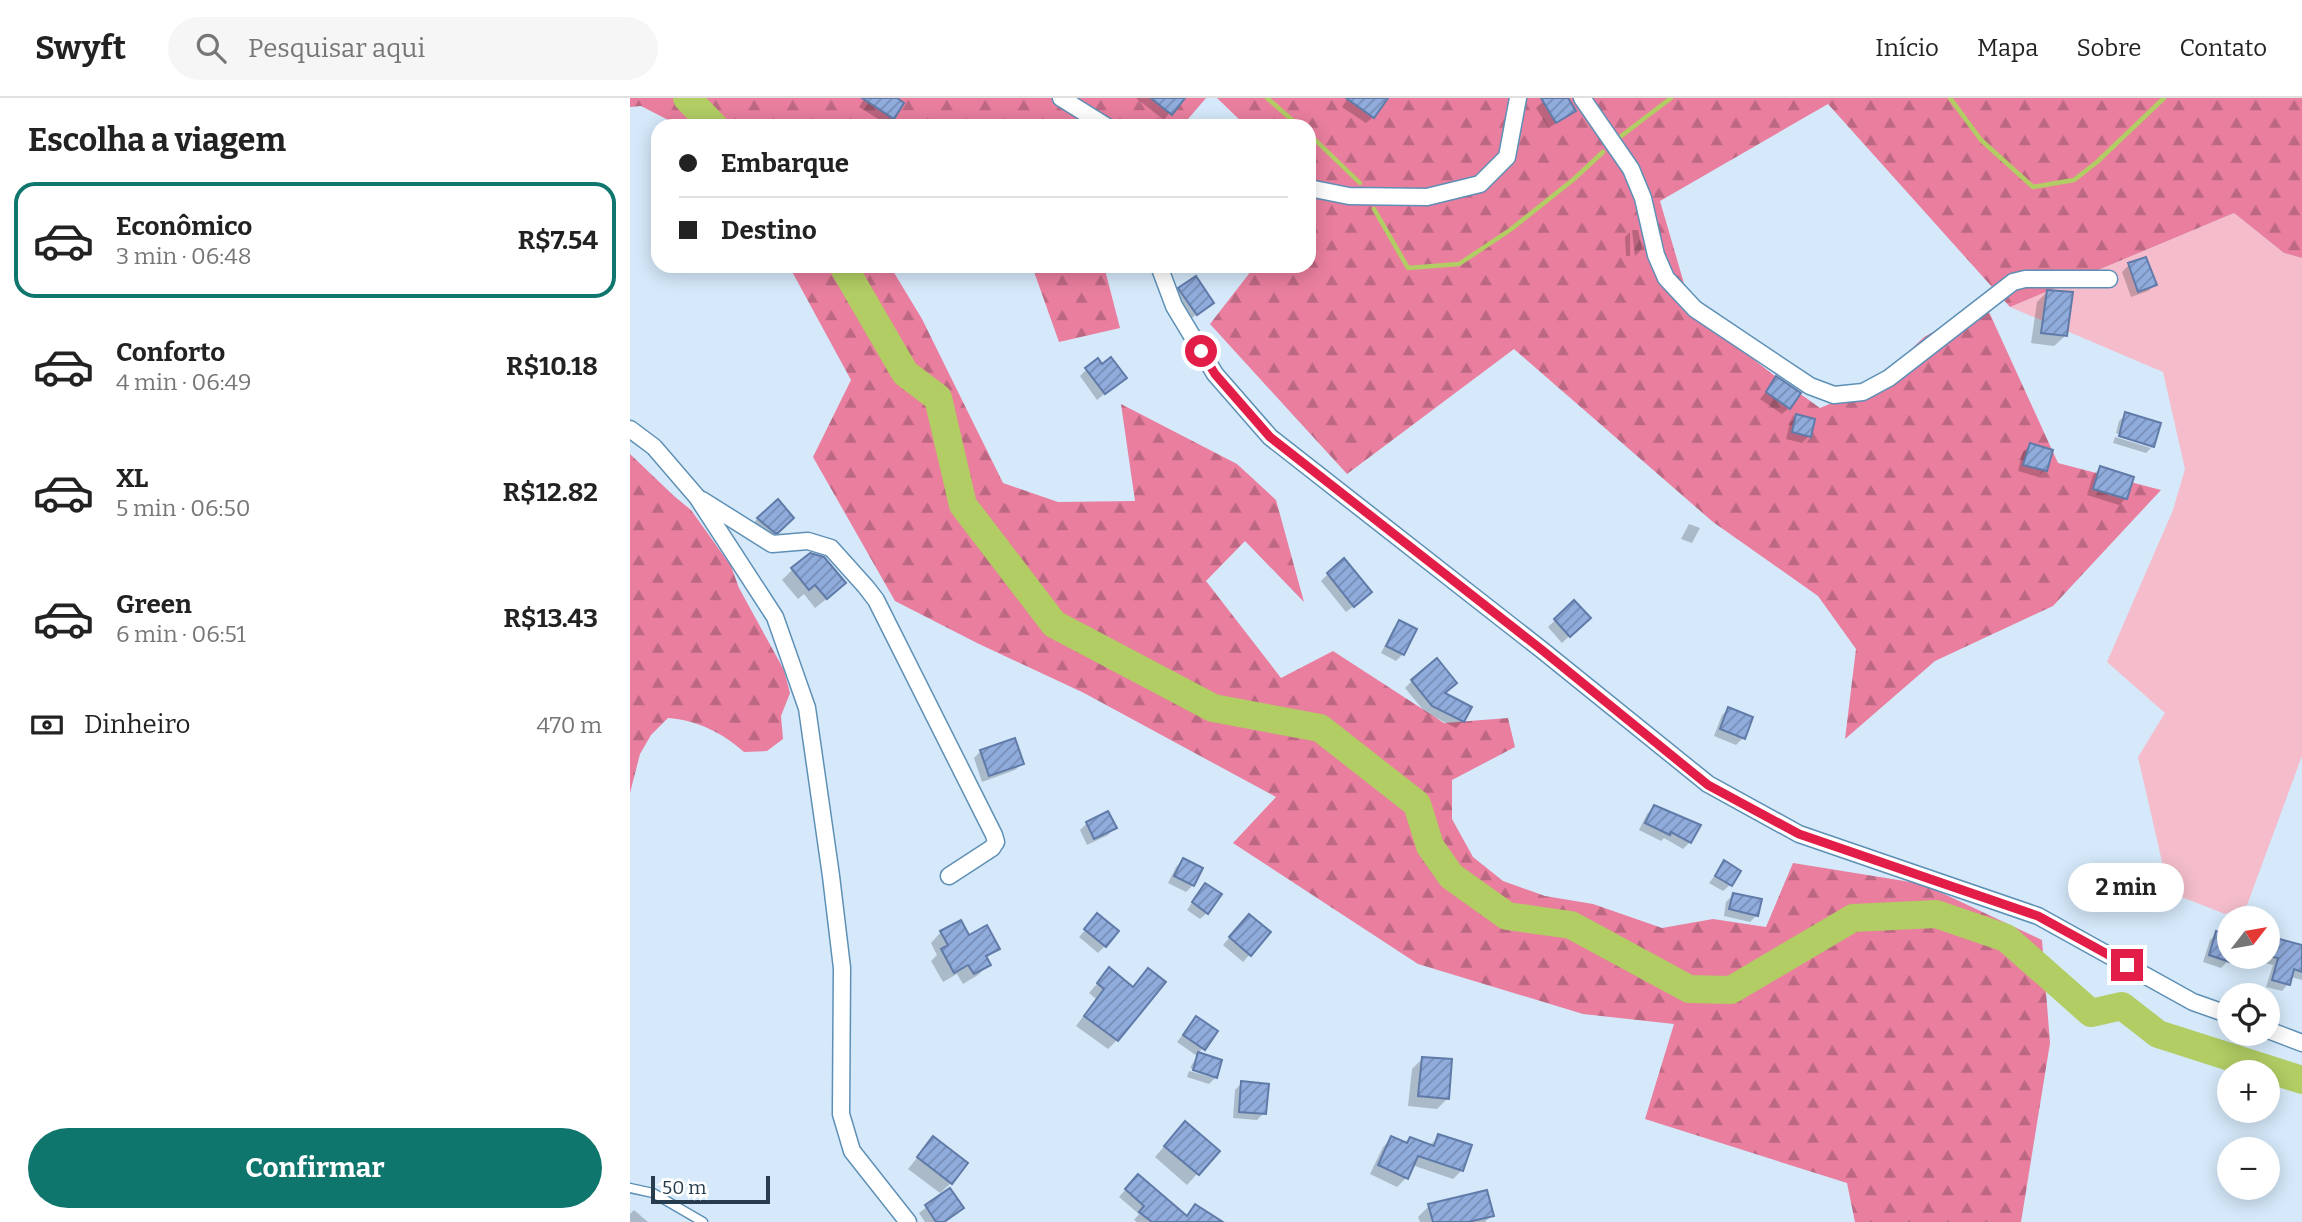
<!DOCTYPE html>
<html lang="pt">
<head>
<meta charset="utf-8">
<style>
  body { margin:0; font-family:Bitter,serif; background:#f6f6f6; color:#222; height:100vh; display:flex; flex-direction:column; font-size:26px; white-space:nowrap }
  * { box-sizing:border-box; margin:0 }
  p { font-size:23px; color:#767676 }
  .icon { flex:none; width:38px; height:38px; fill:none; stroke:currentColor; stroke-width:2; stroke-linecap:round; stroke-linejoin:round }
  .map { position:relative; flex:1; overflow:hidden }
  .drawer { display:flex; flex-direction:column; background:#fff; width:630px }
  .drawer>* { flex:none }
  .guide { position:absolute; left:21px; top:21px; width:665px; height:154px; border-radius:21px; box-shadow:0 4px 18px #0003; display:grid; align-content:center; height:154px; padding:0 28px; background:#fff }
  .needle { width:46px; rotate:59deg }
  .fabs { position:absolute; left:1587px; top:808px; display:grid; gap:14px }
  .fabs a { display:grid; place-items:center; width:63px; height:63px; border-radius:50%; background:#fff; box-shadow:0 4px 18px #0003; font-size:35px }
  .scale { position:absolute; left:21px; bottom:18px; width:119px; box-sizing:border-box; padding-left:7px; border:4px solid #273d4d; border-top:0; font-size:19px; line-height:24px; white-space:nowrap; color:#273d4d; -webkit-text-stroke:5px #fff; paint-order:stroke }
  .end { position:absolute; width:32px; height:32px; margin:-16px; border:9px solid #e11d48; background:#fff; box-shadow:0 0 0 4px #fff }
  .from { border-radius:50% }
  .bubble { position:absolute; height:49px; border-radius:24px; background:#fff; box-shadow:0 4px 18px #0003; font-size:23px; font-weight:700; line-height:49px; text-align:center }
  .guide b { display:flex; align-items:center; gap:24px; height:66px; font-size:26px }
  .guide b+b { border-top:2px solid #e0e0e0 }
  .guide i { width:18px; height:18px; background:#222 }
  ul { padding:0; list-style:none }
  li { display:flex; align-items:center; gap:21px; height:116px; margin:0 14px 10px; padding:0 14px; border:4px solid transparent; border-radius:21px }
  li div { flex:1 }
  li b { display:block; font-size:26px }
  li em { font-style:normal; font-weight:700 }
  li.current { border-color:#0f766e }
  li>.icon { width:63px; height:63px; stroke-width:1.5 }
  h2 { padding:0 28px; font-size:32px; line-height:84px }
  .pay { display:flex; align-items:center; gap:18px; height:77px; padding:0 28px; font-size:26px }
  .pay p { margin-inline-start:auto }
  .button { display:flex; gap:14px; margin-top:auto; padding:14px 28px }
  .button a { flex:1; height:80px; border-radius:42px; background:#0f766e; color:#fff; font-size:28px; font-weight:700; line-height:80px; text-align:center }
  header { display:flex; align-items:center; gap:42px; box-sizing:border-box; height:98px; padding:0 35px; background:#fff; border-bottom:2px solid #e0e0e0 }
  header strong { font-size:33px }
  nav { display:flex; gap:38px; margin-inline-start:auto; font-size:24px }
  .search { width:490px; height:63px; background:#f6f6f6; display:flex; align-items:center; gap:18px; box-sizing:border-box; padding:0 24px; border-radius:38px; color:#767676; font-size:26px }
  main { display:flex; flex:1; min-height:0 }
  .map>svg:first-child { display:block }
  .green { fill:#f5bdcb }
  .forest { fill:url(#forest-firs) }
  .shadow { fill:#0003 }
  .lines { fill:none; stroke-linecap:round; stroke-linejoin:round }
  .stream { stroke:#b1cd64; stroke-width:4.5 }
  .river { stroke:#b1cd64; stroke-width:28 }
  .building { fill:url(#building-hatch); stroke:#617ba9; stroke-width:2 }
  .lane-casing { stroke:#5e90b6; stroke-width:11 }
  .street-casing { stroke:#5e90b6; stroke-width:19 }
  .lane { stroke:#fff; stroke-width:8 }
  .street { stroke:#fff; stroke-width:16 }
  .route { stroke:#e11d48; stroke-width:9 }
</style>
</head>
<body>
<header>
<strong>Swyft</strong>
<div class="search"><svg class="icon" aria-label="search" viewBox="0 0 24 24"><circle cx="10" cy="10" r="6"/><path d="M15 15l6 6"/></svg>Pesquisar aqui</div>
<nav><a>Início</a><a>Mapa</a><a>Sobre</a><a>Contato</a></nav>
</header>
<main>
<section class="drawer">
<h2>Escolha a viagem</h2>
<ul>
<li class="current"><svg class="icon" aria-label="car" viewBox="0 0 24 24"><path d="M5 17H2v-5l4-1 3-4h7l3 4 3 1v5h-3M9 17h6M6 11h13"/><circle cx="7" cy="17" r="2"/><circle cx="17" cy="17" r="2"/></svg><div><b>Econômico</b><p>3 min · 06:48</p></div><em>R$7.54</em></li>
<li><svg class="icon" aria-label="car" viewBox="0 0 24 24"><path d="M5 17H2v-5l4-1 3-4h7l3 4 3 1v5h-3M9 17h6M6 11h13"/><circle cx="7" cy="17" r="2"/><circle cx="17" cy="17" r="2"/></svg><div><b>Conforto</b><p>4 min · 06:49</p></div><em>R$10.18</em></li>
<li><svg class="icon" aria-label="car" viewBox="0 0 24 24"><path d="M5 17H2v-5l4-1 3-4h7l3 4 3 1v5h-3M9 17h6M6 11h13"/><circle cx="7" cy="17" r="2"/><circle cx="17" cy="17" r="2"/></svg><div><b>XL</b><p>5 min · 06:50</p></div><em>R$12.82</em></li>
<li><svg class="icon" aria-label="car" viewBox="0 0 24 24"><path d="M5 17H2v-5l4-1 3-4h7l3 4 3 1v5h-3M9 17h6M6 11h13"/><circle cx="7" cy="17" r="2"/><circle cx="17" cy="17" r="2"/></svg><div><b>Green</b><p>6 min · 06:51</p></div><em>R$13.43</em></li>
</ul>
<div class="pay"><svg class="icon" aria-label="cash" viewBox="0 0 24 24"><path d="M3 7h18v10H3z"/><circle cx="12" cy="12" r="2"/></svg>Dinheiro<p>470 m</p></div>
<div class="button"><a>Confirmar</a></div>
</section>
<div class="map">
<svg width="1672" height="1124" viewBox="0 0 1672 1124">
  <defs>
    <pattern id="forest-firs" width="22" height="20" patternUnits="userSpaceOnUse" patternTransform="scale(1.75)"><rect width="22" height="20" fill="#e97e9e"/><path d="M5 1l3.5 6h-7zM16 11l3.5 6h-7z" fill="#bd6883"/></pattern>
    <pattern id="building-hatch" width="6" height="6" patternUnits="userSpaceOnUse" patternTransform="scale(1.75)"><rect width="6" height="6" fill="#90acdd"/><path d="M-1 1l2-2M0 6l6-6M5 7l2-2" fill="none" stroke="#768db5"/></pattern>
  </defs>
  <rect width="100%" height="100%" fill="#d5e9fa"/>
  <!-- green -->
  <polygon class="green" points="1604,115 1654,155 1672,160 1672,658 1617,807 1595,816 1539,794 1508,659 1535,615 1477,564 1543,412 1555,371 1533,274 1380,209"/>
  <!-- forest -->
  <g class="forest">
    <polygon points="0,0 576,0 552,28 50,28 11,8 0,9"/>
    <polygon points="587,0 1672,0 1672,160 1654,155 1604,115 1380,209 1198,6 1030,103 1062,213 1141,275 1190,310 1242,288 1293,240 1354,203 1428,365 1531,392 1423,508 1305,563 1215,641 1226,551 1188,498 1083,424 884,251 717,376 580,226 625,168 679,168 679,28 616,28"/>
    <polygon points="159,168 260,168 292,221 373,385 428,404 505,403 491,306 607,366 646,402 674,504 615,443 576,483 651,580 703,553 814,625 878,620 885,649 822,682 822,721 843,759 873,783 915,798 963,806 1032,830 1083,821 1136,829 1163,765 1293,786 1412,842 1420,945 1391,1124 1225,1124 1217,1085 1015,1021 1044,926 953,916 788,866 603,745 646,699 454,595 347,545 265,503 183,359 221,282"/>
    <polygon points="402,168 474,168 490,230 429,244"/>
    <path d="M0,356L44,398L61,412L101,468L109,490L154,572L160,595L151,618L153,641L137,653L114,654C93,635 67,622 38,620L21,637L10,656L0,695Z"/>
  </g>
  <!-- shadow -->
  <g class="shadow">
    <polygon points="235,0 264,0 263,19 256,26 229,9"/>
    <polygon points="506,0 550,0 534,22"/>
    <polygon points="718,0 752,0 743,19 736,25 712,9"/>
    <polygon points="917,0 936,0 943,13 919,30 906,10"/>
    <polygon points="1002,132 1008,132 1012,151 1005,158"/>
    <polygon points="1000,134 1000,158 996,158 995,139"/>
    <polygon points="1499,167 1525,187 1518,193 1501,199 1492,174"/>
    <polygon points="550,191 582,205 559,222 543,198"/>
    <polygon points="1418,193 1435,238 1424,248 1401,245 1407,204"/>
    <polygon points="472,268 494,280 467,302 450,278 457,271"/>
    <polygon points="1147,280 1159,310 1152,316 1130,301"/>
    <polygon points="1496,316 1523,348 1516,355 1483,345 1485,339 1521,350 1521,346 1486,335 1489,323"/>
    <polygon points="1167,318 1179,338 1172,345 1156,341 1160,325"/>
    <polygon points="1400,347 1415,372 1408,379 1388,373 1393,354"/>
    <polygon points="1470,370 1496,400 1489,407 1457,397 1463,377"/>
    <polygon points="147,403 155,427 139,441 121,427"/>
    <polygon points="1059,426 1070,430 1062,445 1051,441"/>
    <polygon points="163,471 203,496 185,510 174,496 168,501 152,482"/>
    <polygon points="698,476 733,501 716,514 691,483"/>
    <polygon points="944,504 958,520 932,545 918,529"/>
    <polygon points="769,524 773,556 766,563 751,555 763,531"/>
    <polygon points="782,583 813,596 833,623 826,630 795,614 775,590"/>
    <polygon points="1099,611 1113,640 1106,647 1084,638 1092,617"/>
    <polygon points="351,653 392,666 385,672 352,684 344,660"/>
    <polygon points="1024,709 1060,744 1053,751 1034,740 1031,743 1009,732 1017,716"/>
    <polygon points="477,715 484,730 478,737 457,747 450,732 457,725"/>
    <polygon points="553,762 563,787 556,794 538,785 546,769"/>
    <polygon points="1094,765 1100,787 1093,793 1079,785"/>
    <polygon points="569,794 577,815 570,821 557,812"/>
    <polygon points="1103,797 1127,817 1120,824 1094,818 1096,804"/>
    <polygon points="461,825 475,848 468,855 449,839"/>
    <polygon points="612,825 639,835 613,864 593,847"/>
    <polygon points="311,834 339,839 367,850 356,861 359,866 348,877 333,886 327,876 313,884 301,863 307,857 301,845"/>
    <polygon points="1587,835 1598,863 1591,870 1573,864 1580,842"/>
    <polygon points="1638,840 1672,849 1672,882 1661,879 1658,886 1652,893 1636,889 1643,867 1621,862 1622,859 1638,859"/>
    <polygon points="479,872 502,890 518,872 487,942 478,951 446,928 466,901 459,895"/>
    <polygon points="566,920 585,934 568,956 586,979 579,986 557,979 559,973 584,980 584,977 560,970 567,958 547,944"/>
    <polygon points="792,961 818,1000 807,1011 778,1008 782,971"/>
    <polygon points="612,985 634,1015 627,1022 603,1020 605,992"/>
    <polygon points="545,1036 588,1053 557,1087 525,1059"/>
    <polygon points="809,1038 832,1072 823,1081 782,1067 776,1080 767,1089 740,1076 753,1049 762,1040 775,1046 780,1041 799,1048"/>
    <polygon points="303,1040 321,1085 310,1095 278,1071"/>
    <polygon points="501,1085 555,1119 565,1108 586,1124 507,1124 504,1122 509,1116 489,1099"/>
    <polygon points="319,1092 332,1110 314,1124 295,1124 289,1115"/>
    <polygon points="799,1108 862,1117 855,1124 790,1124 788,1119"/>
    <polygon points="4,1112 18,1124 0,1124 0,1116"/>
  </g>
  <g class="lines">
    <!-- stream -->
    <g class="stream">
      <polyline points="637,0 669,28"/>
      <polyline points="1320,0 1351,42 1403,89 1444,82 1467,64 1534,0"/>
      <polyline points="679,36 730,85"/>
      <polyline points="986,42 1041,0"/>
      <polyline points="744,111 778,170 829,166 880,132 944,81 973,54"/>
    </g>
    <!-- river -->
    <g class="river">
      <polyline points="57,0 84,28"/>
      <polyline points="213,168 275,275 308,300 333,407 424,526 583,610 690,630 787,706 800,748 821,778 877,818 941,827 1059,891 1101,892 1223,820 1306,816 1376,840 1461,915 1492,908 1528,936 1672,982"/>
    </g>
  </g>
  <!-- building -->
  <g class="building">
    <polygon points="232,0 267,0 274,5 264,21"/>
    <polygon points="521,0 555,0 542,17"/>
    <polygon points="716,0 758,0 744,20"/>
    <polygon points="911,0 938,0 946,13 926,25"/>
    <polygon points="1516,159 1527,187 1508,194 1498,165"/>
    <polygon points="566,178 584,205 567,217 548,190"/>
    <polygon points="1417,192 1443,194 1437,238 1411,235"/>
    <polygon points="481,259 497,280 475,296 455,270 468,260 472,266"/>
    <polygon points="1146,278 1171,295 1160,311 1136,294"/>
    <polygon points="1495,314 1531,325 1524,349 1489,338"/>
    <polygon points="1166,316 1185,321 1181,339 1162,334"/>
    <polygon points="1400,345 1423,352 1417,373 1393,367"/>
    <polygon points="1470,368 1504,379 1497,401 1463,391"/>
    <polygon points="148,401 164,420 148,435 145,435 127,420"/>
    <polygon points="180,455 194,459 216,485 197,501 185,487 179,492 161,470"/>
    <polygon points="714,460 742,494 724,509 697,475"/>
    <polygon points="944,502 961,520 940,539 924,521"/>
    <polygon points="769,522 787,531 774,557 756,548"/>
    <polygon points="807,560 827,585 815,595 842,609 834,624 802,608 781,582"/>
    <polygon points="1098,609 1123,619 1115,641 1090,631"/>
    <polygon points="385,640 394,666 359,678 350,652"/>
    <polygon points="1024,707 1071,727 1061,745 1041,734 1040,737 1015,725"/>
    <polygon points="478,713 487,730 464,741 456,724"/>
    <polygon points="553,760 573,770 564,788 544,778"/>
    <polygon points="1094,762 1111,773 1102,788 1085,778"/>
    <polygon points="575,785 592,796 578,816 562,804"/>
    <polygon points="1103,795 1132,801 1128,818 1099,811"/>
    <polygon points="467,815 489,833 476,849 454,831"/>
    <polygon points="619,816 641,834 621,858 599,839"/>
    <polygon points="331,822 339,837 357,827 370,851 356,858 361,867 344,876 338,867 324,875 311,851 318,847 310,833"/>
    <polygon points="1586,833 1600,837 1600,864 1579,857"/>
    <polygon points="1638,838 1672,847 1672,874 1664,871 1660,887 1642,882 1648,860 1638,858"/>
    <polygon points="479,869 503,889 518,870 536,884 488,943 454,918 474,891 467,885"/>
    <polygon points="566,918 588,933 575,952 553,937"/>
    <polygon points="568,954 592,962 587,980 563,972"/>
    <polygon points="792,959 822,961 819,1001 788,998"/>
    <polygon points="611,983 639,986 636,1016 609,1014"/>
    <polygon points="555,1023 590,1053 569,1077 534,1048"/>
    <polygon points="808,1036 842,1047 833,1073 788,1058 778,1081 748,1067 761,1038 777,1045 780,1039 804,1048"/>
    <polygon points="303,1038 338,1065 322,1086 287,1059"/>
    <polygon points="508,1076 557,1118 565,1106 593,1124 522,1124 509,1114 514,1108 495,1091"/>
    <polygon points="320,1090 334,1110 314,1124 306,1124 295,1107"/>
    <polygon points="857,1092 864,1118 838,1124 803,1124 798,1106"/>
  </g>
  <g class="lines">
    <defs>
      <polyline id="lane" points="0,1090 23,1095 73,1124"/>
      <g id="street">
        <polyline points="431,0 476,28"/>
        <polyline points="952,0 1001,71 1013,100 1026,157 1036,180 1065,211 1180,288 1204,297 1233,294 1259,280 1383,184 1395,181 1479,181"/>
        <polyline points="679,90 719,98 797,99 850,86 877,59 888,0"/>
        <polyline points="529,168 544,208 585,276 640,339 912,552 1078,686 1169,736 1408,818 1563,904 1600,917"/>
        <polyline points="0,331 24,349 67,399 145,519 177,610 201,778 212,870 211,1016 222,1053 278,1124"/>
        <polyline points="72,402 142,446 178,443 201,450 236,489 246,502 364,737 366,744 362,750 319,778"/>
        <polyline points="1638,932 1672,945"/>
      </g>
    </defs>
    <!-- lane casing -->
    <use href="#lane" class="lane-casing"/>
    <!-- street casing -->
    <use href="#street" class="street-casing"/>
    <!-- lane -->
    <use href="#lane" class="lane"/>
    <!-- street -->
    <use href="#street" class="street"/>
  </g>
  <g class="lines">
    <!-- route -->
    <polyline class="route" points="571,253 585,276 640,339 912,552 1078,687 1169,736 1408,818 1497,867"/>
  </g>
</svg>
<div class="fabs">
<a><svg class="needle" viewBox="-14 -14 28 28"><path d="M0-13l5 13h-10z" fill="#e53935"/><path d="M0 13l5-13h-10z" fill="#767676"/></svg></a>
<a><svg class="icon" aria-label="locate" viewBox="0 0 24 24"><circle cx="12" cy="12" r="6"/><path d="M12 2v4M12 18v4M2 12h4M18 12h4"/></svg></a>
<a>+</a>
<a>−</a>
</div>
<div class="scale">50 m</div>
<i class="end from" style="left:571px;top:253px"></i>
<i class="end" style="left:1497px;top:867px"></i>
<div class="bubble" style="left:1438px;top:765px;width:116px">2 min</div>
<div class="guide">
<b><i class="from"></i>Embarque</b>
<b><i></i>Destino</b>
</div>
</div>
</main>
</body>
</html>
